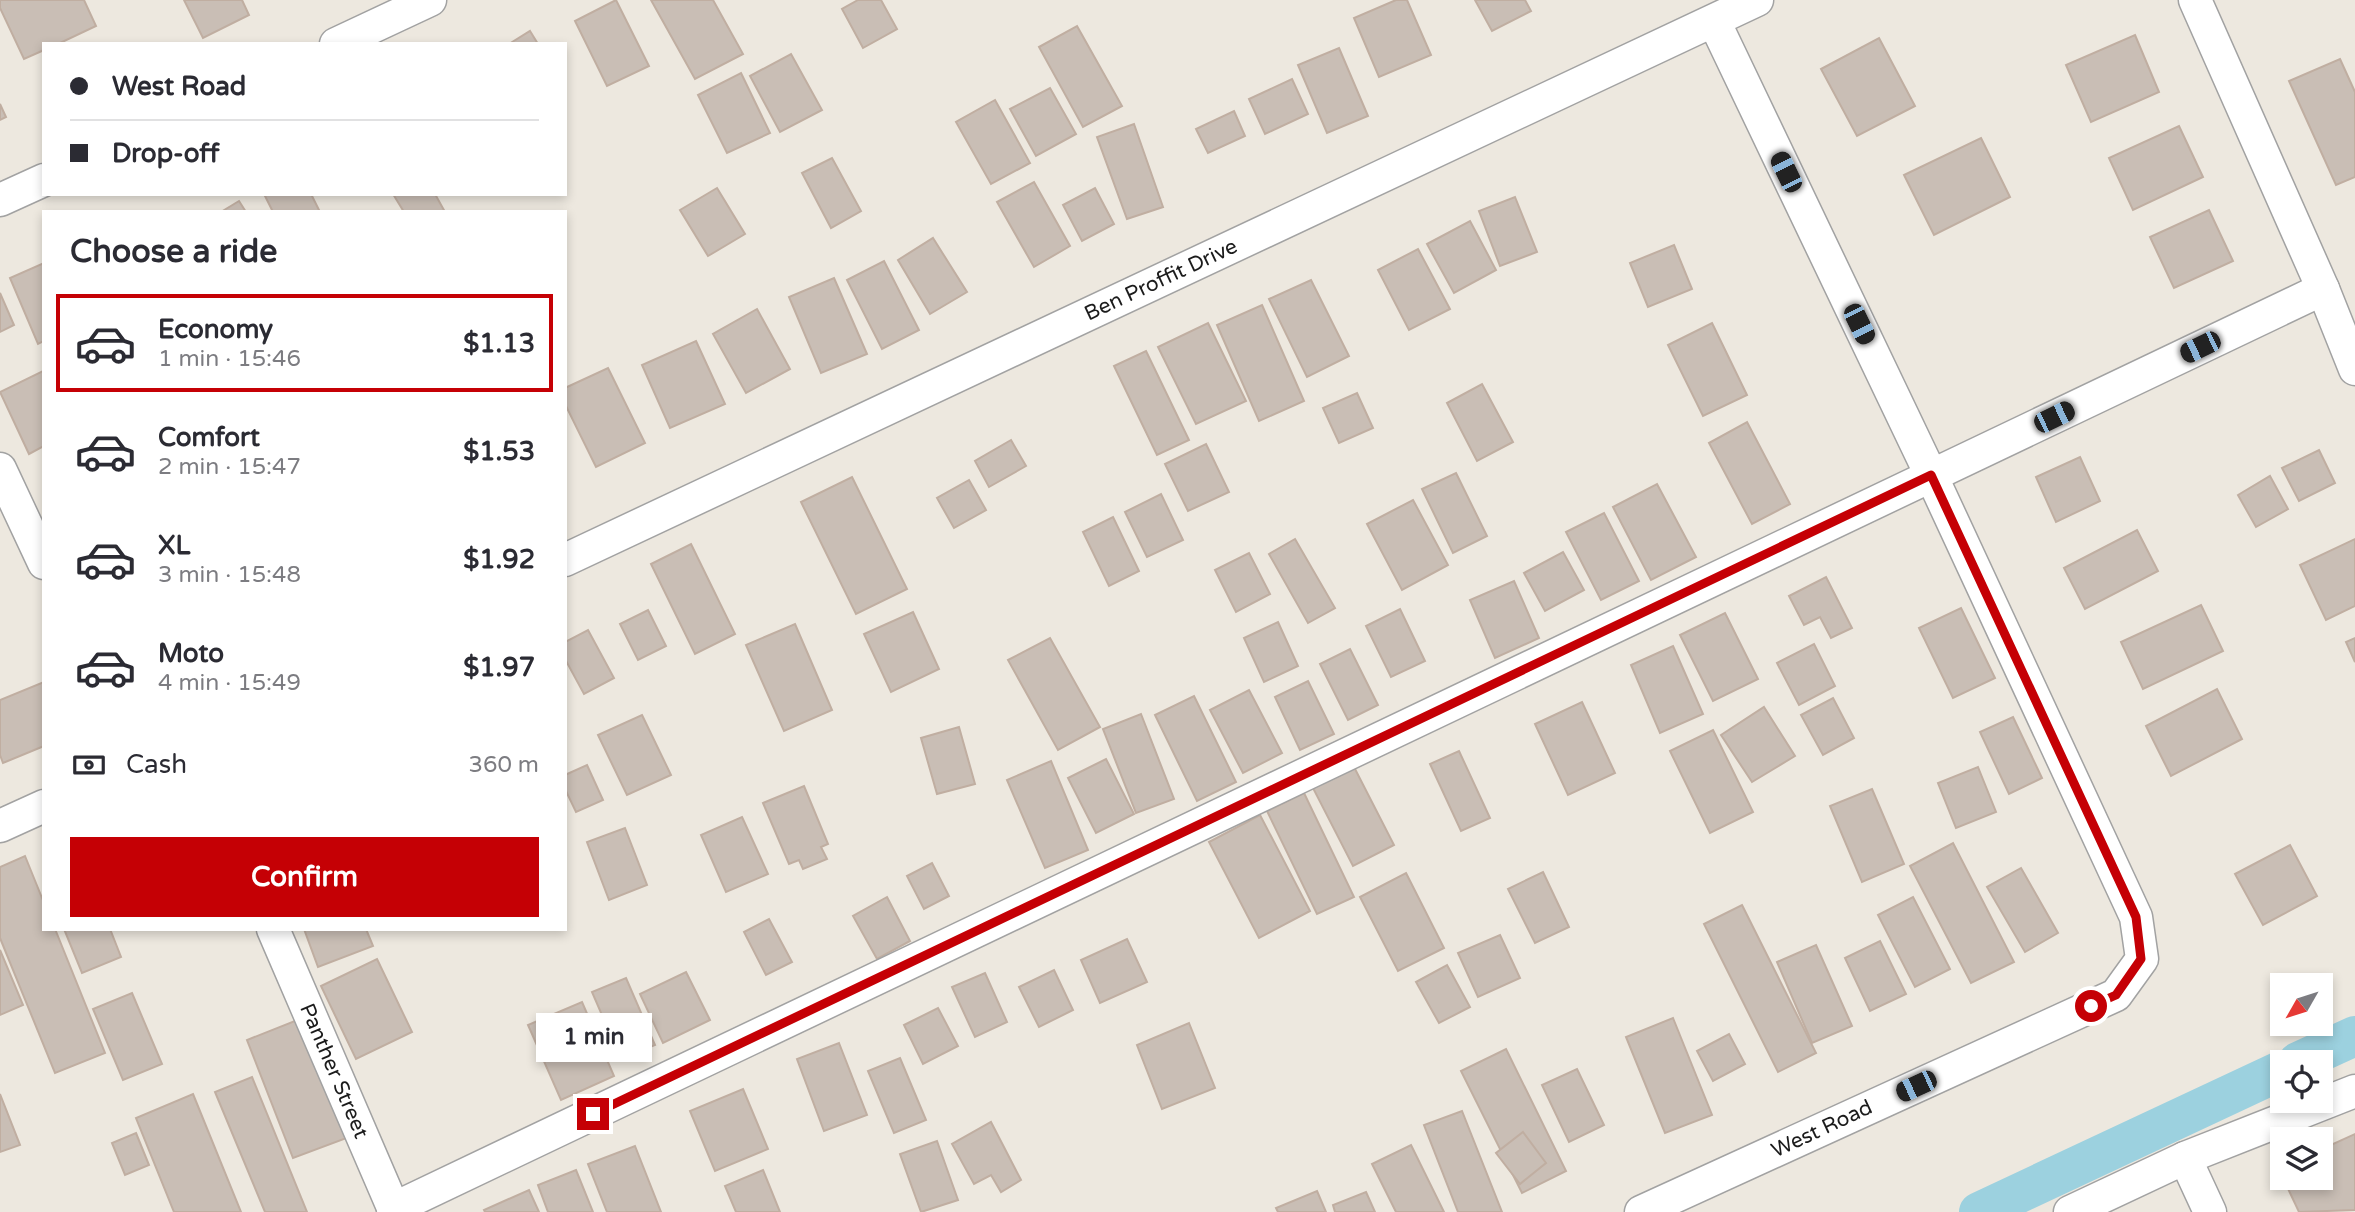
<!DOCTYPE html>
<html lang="en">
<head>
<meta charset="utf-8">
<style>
  body { margin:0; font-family:"Varela Round",sans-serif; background:#f7f7f7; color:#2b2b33; height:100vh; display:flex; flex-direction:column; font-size:26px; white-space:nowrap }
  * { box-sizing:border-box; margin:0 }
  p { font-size:23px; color:#7c7c81 }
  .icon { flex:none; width:38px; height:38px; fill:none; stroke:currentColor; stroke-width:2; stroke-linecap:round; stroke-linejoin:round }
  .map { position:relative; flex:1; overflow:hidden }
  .drawer { position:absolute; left:42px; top:210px; width:525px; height:721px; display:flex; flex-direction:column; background:#fff; border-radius:0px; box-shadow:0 4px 10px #0003 }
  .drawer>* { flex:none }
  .guide { position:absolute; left:42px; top:42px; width:525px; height:154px; border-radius:0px; box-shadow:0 4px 10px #0003; display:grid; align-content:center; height:154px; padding:0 28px; background:#fff }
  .needle { width:46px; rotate:231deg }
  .tools { position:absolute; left:2270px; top:973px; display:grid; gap:14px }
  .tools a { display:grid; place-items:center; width:63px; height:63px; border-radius:0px; background:#fff; box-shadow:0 4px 10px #0003; font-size:35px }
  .end { position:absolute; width:32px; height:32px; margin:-16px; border:9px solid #c50005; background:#fff; box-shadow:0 0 0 4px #fff }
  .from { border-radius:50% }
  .bubble { position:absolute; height:49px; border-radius:0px; background:#fff; box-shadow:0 4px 10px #0003; font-size:23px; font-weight:800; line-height:49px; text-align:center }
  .car { position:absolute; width:21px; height:42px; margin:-21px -10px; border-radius:9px; box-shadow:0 0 5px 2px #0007; background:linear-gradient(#222 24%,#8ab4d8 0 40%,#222 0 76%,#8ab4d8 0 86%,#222 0) }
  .guide b { display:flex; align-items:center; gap:24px; height:66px; font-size:26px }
  .guide b+b { border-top:2px solid #e1e1e2 }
  .guide i { width:18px; height:18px; background:#2b2b33 }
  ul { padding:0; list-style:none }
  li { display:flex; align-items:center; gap:21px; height:98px; margin:0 14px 10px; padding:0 14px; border:4px solid transparent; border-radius:0px }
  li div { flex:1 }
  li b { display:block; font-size:26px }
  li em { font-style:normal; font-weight:800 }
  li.on { border-color:#c50005 }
  li>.icon { width:63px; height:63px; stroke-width:1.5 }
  h2 { padding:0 28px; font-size:32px; line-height:84px }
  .pay { display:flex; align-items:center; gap:18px; height:77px; padding:0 28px; font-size:26px }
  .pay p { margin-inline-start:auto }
  .cta { display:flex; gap:14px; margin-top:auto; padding:14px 28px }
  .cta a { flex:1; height:80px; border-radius:0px; background:#c50005; color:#fff; font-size:28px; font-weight:800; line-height:80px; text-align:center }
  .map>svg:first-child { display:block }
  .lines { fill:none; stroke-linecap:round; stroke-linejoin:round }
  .canal { stroke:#9cd1df; stroke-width:40 }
  .building { fill:#c9beb5; stroke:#c0aea1; stroke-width:2 }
  .minor-casing { stroke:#a2a2a2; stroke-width:35 }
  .minor { stroke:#fff; stroke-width:32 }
  .route { stroke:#c50005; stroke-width:9 }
  .labels { text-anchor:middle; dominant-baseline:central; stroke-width:7; stroke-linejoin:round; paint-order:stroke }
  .street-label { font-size:21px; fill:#1b1b1b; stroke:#fff }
</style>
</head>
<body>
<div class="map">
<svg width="2355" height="1212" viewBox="0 0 2355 1212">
  <rect width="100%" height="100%" fill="#ede8df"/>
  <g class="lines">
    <!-- canal -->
    <g class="canal">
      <polyline points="2298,1062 2355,1036"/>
      <polyline points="1979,1212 2282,1070"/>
    </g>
  </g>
  <!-- building -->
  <g class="building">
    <polygon points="0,0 84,0 96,26 58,44 44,44 44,50 24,59 0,8"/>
    <polygon points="184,0 242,0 249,15 203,38"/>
    <polygon points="616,0 649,66 607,86 575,21"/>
    <polygon points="651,0 713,0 743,54 695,79"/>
    <polygon points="858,0 881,0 897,29 863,48 842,9"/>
    <polygon points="1396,0 1407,0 1431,55 1379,77 1354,18"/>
    <polygon points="1475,0 1525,0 1531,11 1492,31"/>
    <polygon points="1077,26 1122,106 1083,127 1039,47"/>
    <polygon points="530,31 538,44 509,44"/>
    <polygon points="2135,35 2159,92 2091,122 2066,65"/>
    <polygon points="1879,38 1915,106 1857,136 1821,69"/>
    <polygon points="1339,48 1368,116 1327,133 1298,65"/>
    <polygon points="791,54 822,110 780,132 750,76"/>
    <polygon points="2340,59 2355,92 2355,177 2336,185 2289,81"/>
    <polygon points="741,73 770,133 727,153 698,95"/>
    <polygon points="1292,79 1308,114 1265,134 1249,99"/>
    <polygon points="1050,88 1076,134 1036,156 1010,109"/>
    <polygon points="995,100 1030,163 991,184 956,122"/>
    <polygon points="0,104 6,117 0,120"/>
    <polygon points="1234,111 1245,136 1208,153 1196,129"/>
    <polygon points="1134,124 1163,207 1127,219 1097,137"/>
    <polygon points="2179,126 2203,177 2133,210 2109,158"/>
    <polygon points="1981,138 2010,197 1934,235 1904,175"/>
    <polygon points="832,158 861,211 831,228 802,173"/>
    <polygon points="1034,182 1070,246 1034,267 997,202"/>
    <polygon points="717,188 745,234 708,256 680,210"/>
    <polygon points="1095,188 1114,224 1082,241 1063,205"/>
    <polygon points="264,194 311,194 320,212 273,212"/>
    <polygon points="393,194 435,194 445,212 404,212"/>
    <polygon points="1515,197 1537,252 1500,266 1479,211"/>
    <polygon points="239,201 246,212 221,212"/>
    <polygon points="2209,210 2233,261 2174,288 2150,237"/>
    <polygon points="1470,221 1496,270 1454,293 1427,244"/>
    <polygon points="933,238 967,292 930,314 898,260"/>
    <polygon points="1674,245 1692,289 1648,307 1630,263"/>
    <polygon points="1418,249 1450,309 1409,330 1378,270"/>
    <polygon points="884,261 919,330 882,349 847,280"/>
    <polygon points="44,263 44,341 38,344 10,278"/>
    <polygon points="834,278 867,354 821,373 789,297"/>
    <polygon points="1311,280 1349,356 1307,377 1269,299"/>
    <polygon points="0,293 14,325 0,332"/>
    <polygon points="1262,305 1304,401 1259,421 1217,325"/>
    <polygon points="757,309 790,369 746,393 713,334"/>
    <polygon points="1208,323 1246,401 1196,424 1158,347"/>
    <polygon points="1712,323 1747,395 1703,416 1668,345"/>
    <polygon points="696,341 725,404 670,428 642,365"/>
    <polygon points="1146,351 1189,440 1157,455 1114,366"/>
    <polygon points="608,368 645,443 596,467 565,404 565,388"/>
    <polygon points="43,371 44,446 29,454 0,392"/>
    <polygon points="1482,384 1513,442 1477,461 1447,403"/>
    <polygon points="1357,393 1373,428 1339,443 1323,408"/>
    <polygon points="1747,422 1790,504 1752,524 1709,443"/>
    <polygon points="1011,440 1026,466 989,487 975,461"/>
    <polygon points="1206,444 1229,492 1188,511 1165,464"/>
    <polygon points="2319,450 2335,483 2299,501 2282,468"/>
    <polygon points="2080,457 2100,501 2056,522 2036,477"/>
    <polygon points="1456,473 1487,536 1453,553 1422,489"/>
    <polygon points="2270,476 2288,509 2256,527 2238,495"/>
    <polygon points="852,477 907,589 856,614 801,502"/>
    <polygon points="969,480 986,510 954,528 937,498"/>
    <polygon points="1657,484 1696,557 1651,580 1613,507"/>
    <polygon points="1161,494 1183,540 1147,557 1125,512"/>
    <polygon points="1413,500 1448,565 1402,590 1367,524"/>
    <polygon points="1604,513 1639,581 1601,600 1566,532"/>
    <polygon points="1113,517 1139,571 1109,586 1083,532"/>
    <polygon points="2137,530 2158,571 2085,609 2064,568"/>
    <polygon points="1295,539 1335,608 1308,623 1269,554"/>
    <polygon points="2355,539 2355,606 2326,620 2300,565"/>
    <polygon points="691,544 735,634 695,654 651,564"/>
    <polygon points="1563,552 1584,590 1545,611 1524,573"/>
    <polygon points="1249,553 1270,594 1236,612 1215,570"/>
    <polygon points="1826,577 1852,628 1831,638 1820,617 1804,625 1789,596"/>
    <polygon points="1514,581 1539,638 1495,658 1470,600"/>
    <polygon points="2201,605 2223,651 2143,689 2121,642"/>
    <polygon points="1961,608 1995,678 1953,698 1919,628"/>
    <polygon points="1400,609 1425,661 1391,677 1366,626"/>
    <polygon points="648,610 666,646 638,660 620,624"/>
    <polygon points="913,612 939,669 891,692 864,634"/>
    <polygon points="1725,613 1758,679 1713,701 1680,635"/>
    <polygon points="1278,622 1298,666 1264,682 1244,638"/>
    <polygon points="795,624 832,710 784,731 746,645"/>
    <polygon points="588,630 614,678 584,694 565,659 565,642"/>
    <polygon points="1050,638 1100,727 1058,750 1008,660"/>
    <polygon points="2355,638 2355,662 2346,642"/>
    <polygon points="1814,644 1835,686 1799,705 1777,663"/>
    <polygon points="1673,646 1703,714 1660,733 1631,665"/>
    <polygon points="1350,649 1378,705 1348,720 1320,664"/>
    <polygon points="1308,681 1334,734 1300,750 1275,697"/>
    <polygon points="44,682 44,746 3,763 0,755 0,700"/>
    <polygon points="2217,689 2242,739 2171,776 2146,726"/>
    <polygon points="1249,690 1282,753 1243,773 1210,710"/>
    <polygon points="1194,696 1236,782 1197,801 1155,715"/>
    <polygon points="1833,698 1854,738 1823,755 1801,715"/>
    <polygon points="1582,702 1615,773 1568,795 1535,724"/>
    <polygon points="1764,707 1795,756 1752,782 1721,735"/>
    <polygon points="1141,714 1174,799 1136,813 1103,729"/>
    <polygon points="642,715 671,775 627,795 598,735"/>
    <polygon points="2013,717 2042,778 2009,794 1980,732"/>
    <polygon points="959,727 975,784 937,794 921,738"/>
    <polygon points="1713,730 1753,812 1710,833 1670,751"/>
    <polygon points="1459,751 1490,818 1461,831 1430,764"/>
    <polygon points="1106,759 1134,814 1096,833 1068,778"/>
    <polygon points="1051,761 1088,850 1045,868 1007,780"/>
    <polygon points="587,765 603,800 576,812 565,789 565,775"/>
    <polygon points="1354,767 1394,845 1353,866 1313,788"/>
    <polygon points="1978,767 1996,812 1956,828 1938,783"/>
    <polygon points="804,786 828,844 821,847 827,859 803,869 799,860 789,864 763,803"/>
    <polygon points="1872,789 1904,864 1862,882 1830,806"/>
    <polygon points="1304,793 1354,897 1317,914 1267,811"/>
    <polygon points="1260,815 1310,911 1259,938 1209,842"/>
    <polygon points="742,817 768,874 726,892 701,835"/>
    <polygon points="625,828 647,885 609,900 587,842"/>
    <polygon points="1953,843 2014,962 1971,983 1910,866"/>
    <polygon points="2290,845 2317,896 2263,925 2235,874"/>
    <polygon points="25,856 44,903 44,929 55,929 105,1053 55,1073 0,938 0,867"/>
    <polygon points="932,863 949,896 924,909 907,876"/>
    <polygon points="2021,868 2058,933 2025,952 1987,887"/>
    <polygon points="1543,872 1569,927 1535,943 1508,889"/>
    <polygon points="1406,873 1444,948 1398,971 1360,897"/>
    <polygon points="887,897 910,941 877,959 853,916"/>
    <polygon points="1913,897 1950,969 1915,987 1878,915"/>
    <polygon points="1742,905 1816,1053 1778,1072 1704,924"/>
    <polygon points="769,919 792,962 766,975 744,932"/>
    <polygon points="64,929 110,929 121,957 82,973"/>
    <polygon points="304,929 366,929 373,946 318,967"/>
    <polygon points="1500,935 1520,978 1478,997 1458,953"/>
    <polygon points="1127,939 1147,982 1100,1003 1081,960"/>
    <polygon points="1880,941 1906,994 1870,1011 1845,958"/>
    <polygon points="1816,945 1852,1026 1812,1043 1777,962"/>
    <polygon points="0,950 23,1005 0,1015"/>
    <polygon points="377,959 412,1032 356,1059 321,986"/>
    <polygon points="1447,965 1470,1007 1439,1023 1416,982"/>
    <polygon points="1054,970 1073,1010 1039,1027 1019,987"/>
    <polygon points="686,972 710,1020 663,1043 640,994"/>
    <polygon points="985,973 1007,1022 975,1037 952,987"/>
    <polygon points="626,978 655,1045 621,1059 592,992"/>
    <polygon points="132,993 162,1064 123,1080 93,1009"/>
    <polygon points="582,1002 614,1076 561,1100 528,1025"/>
    <polygon points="938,1008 958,1046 923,1064 904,1025"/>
    <polygon points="305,1017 352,1136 293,1158 247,1040"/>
    <polygon points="1673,1018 1712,1115 1665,1133 1626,1037"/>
    <polygon points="1189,1023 1215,1088 1162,1109 1137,1045"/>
    <polygon points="1729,1034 1745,1064 1713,1081 1697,1051"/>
    <polygon points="839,1043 867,1115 824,1131 797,1059"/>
    <polygon points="1506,1049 1566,1171 1522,1193 1461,1071"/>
    <polygon points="900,1058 926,1120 894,1133 868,1071"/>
    <polygon points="1577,1069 1604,1125 1569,1142 1542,1085"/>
    <polygon points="252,1077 307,1212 265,1212 215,1092"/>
    <polygon points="743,1089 768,1149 715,1171 690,1111"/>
    <polygon points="0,1094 20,1145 0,1152"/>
    <polygon points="193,1094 241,1212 174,1212 136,1118"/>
    <polygon points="1462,1111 1502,1212 1458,1212 1424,1125"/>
    <polygon points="991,1122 1021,1180 1001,1192 991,1175 974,1184 952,1144"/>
    <polygon points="1523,1132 1546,1163 1520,1184 1496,1153"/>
    <polygon points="136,1133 149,1165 125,1175 112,1143"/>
    <polygon points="2355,1134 2355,1210 2299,1212 2283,1178 2320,1178 2320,1150"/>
    <polygon points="937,1141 958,1200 921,1212 900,1154"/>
    <polygon points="1411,1145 1444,1212 1396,1212 1372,1164"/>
    <polygon points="635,1146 661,1212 607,1212 588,1164"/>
    <polygon points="576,1170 593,1212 548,1212 538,1185"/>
    <polygon points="763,1170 780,1212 736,1212 725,1186"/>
    <polygon points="529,1190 539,1212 485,1212 484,1210"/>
    <polygon points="1317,1191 1326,1212 1278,1212 1276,1208"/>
    <polygon points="1366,1192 1375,1212 1335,1212 1333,1205"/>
  </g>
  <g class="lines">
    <defs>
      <g id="minor">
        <polyline points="2195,0 2323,289 2355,369"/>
        <polyline points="336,44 430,0"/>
        <polyline points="0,200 44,180"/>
        <polyline points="0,469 44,563"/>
        <polyline points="565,560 1757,0"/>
        <polyline points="0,826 44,806"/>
        <polyline points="273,929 395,1212"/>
        <polyline points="2185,1158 2210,1212"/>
        <polyline points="393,1209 2323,289"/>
        <polyline points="1641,1212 2116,995 2142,959 2136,917 1931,475 1714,21"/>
        <polyline points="2070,1212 2185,1158 2355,1091"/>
      </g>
    </defs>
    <!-- minor casing -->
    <use href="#minor" class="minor-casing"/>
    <!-- minor -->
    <use href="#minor" class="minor"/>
  </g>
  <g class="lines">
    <!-- route -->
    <polyline class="route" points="593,1114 1931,475 2136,917 2141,959 2116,995 2091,1006"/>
  </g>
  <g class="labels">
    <!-- street labels -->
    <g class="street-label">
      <text transform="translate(1161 280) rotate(-25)">Ben Proffit Drive</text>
      <text transform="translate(334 1071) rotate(67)">Panther Street</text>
      <text transform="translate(1822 1129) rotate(-25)">West Road</text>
    </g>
  </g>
</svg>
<div class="tools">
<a><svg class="needle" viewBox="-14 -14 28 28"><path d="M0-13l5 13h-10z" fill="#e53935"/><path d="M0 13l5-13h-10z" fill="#7c7c81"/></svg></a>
<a><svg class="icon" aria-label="locate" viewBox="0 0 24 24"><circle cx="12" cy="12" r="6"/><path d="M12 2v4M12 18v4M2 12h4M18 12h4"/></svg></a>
<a><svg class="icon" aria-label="layers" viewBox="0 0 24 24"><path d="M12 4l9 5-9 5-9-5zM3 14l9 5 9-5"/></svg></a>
</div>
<i class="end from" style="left:2091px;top:1006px"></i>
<i class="end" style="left:593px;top:1114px"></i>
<div class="bubble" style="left:536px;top:1013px;width:116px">1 min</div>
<i class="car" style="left:1786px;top:172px;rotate:334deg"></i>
<i class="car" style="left:1859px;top:324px;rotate:154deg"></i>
<i class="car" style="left:2200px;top:347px;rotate:244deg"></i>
<i class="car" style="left:2054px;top:417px;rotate:64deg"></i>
<i class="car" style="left:1916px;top:1086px;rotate:245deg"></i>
<div class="guide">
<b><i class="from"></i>West Road</b>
<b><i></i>Drop-off</b>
</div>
<section class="drawer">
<h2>Choose a ride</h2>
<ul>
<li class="on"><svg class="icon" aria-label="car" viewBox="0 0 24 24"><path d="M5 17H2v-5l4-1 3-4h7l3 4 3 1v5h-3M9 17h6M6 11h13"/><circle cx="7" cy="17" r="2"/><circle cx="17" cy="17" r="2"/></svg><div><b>Economy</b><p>1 min · 15:46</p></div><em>$1.13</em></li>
<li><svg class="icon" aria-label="car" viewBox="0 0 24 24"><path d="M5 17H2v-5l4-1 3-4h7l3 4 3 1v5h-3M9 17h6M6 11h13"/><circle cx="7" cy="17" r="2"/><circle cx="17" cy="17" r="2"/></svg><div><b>Comfort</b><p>2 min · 15:47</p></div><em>$1.53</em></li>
<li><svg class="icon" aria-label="car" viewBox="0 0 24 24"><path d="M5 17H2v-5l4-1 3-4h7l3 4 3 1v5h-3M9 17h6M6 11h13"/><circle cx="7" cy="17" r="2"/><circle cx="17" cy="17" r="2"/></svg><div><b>XL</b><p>3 min · 15:48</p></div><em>$1.92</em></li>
<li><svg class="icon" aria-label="car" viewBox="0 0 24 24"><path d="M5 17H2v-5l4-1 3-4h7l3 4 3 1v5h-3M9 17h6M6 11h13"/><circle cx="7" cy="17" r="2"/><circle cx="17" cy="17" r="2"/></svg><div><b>Moto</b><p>4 min · 15:49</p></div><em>$1.97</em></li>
</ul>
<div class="pay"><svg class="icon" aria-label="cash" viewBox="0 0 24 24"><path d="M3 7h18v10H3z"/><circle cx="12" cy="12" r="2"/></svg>Cash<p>360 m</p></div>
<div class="cta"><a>Confirm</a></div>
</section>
</div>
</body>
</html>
